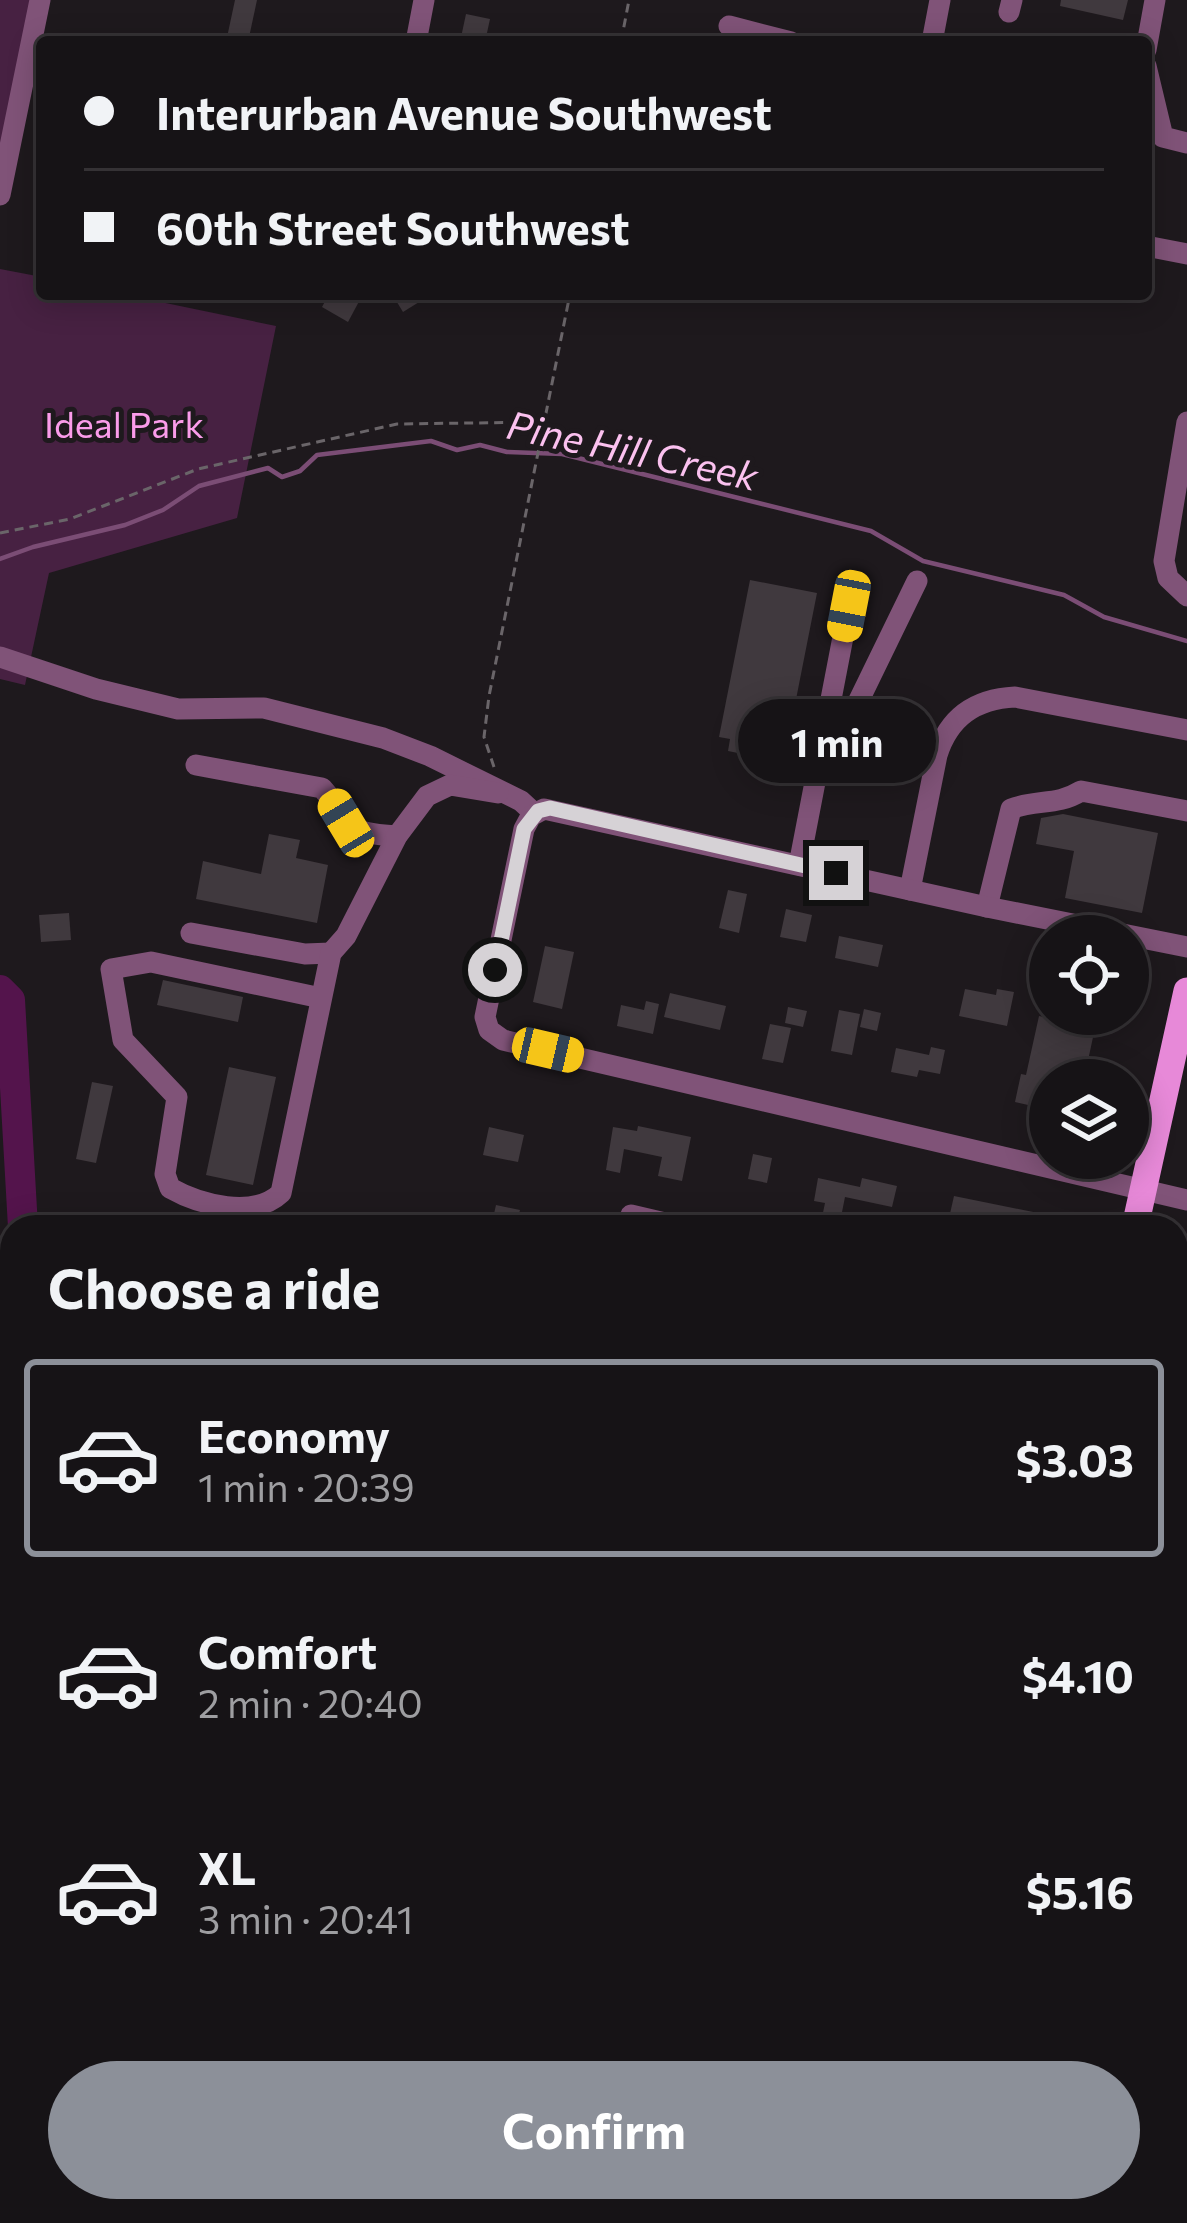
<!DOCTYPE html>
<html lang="en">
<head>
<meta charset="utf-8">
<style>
  body { margin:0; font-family:Commissioner,sans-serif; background:#1f1c1f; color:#f1f3f6; height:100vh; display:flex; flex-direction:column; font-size:45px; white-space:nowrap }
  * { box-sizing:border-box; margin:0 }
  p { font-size:39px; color:#9e9ea1 }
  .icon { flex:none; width:66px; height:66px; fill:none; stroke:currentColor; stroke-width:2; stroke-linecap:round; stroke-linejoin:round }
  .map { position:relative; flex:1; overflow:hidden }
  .side { position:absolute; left:0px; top:1215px; width:1188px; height:1008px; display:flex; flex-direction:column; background:#161316; border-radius:36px 36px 0 0; box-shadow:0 6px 30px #0003,0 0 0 3px #353235 }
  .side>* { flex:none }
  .banner { position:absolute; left:36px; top:36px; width:1116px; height:264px; border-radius:12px; box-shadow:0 6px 30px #0003,0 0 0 3px #353235; display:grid; align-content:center; height:264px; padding:0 48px; background:#161316 }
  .buttons { position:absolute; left:1029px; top:915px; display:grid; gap:24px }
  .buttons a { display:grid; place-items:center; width:120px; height:120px; border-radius:50%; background:#161316; box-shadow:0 6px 30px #0003,0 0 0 3px #353235; font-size:60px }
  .end { position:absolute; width:54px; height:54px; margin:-27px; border:15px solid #d6d2d6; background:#111; box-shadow:0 0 0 6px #111 }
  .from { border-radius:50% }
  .bubble { position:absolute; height:84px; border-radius:42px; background:#161316; box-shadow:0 6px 30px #0003,0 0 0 3px #353235; font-size:39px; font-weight:700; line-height:84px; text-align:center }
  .car { position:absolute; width:36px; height:72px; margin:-36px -18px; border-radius:15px; box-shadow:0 0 9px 3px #0007; background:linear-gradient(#f5c518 24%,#345 0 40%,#f5c518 0 76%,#345 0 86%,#f5c518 0) }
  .banner b { display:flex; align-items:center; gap:42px; height:114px; font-size:45px }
  .banner b+b { border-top:3px solid #353235 }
  .banner i { width:30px; height:30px; background:#f1f3f6 }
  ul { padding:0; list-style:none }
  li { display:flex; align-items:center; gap:36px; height:198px; margin:0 24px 18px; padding:0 24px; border:6px solid transparent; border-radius:12px }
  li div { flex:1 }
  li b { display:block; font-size:45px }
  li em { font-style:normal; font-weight:700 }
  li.current { border-color:#8c9099 }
  li>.icon { width:108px; height:108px; stroke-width:1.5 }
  h2 { padding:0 48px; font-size:54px; line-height:144px }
  .button { display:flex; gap:24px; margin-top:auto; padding:24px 48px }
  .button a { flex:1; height:138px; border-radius:72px; background:#8c9099; color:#fff; font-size:48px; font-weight:700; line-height:138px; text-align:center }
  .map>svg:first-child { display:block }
  .green { fill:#472142 }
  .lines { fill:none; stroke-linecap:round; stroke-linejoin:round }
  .stream { stroke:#7b4d75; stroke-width:4.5 }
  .river { stroke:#54144c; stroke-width:30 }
  .building { fill:#40393e }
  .path { stroke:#6a6569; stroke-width:3; stroke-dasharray:9 6; stroke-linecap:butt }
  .minor { stroke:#805378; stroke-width:21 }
  .major { stroke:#e789d8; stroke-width:27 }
  .route { stroke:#d6d2d6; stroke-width:15 }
  .labels { text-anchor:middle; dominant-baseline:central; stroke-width:10; stroke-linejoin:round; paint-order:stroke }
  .park-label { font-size:36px; fill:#fa9cea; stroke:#1e191d }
  .water-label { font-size:39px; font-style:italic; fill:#fbc1ef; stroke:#1e191d }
</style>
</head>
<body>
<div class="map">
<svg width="1187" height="2223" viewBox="0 0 1187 2223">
  <rect width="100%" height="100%" fill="#1e191d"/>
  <!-- green -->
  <g class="green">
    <polygon points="0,0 34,0 0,175"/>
    <polygon points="0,269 42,277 42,294 122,294 276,326 237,518 49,573 25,685 0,679"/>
  </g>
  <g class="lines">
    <!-- stream -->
    <g class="stream">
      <polyline points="0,559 33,547 125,525 163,510 199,486 268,468 282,477 300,471 317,455 431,441 457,450 480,445 507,452 562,454 871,531 923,561 1064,595 1104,617 1187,641"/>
      <polyline points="0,1976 12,1979"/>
      <polyline points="237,2211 236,2215 269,2223"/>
    </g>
    <!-- river -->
    <g class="river">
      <polyline points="0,990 10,1000 23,1227"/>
      <polyline points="0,1353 12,1286"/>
    </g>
  </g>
  <!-- building -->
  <g class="building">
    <polygon points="235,0 257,0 248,42 226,42"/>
    <polygon points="1061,0 1128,0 1123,20 1060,6"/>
    <polygon points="466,14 490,19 485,42 460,42"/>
    <polygon points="329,294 363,294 348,322 322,307"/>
    <polygon points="392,294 432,294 403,312"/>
    <polygon points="750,580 817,593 786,750 776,748 773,760 728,751 730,739 719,737"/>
    <polygon points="1063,814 1158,833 1142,913 1065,898 1074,851 1036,844 1041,818"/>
    <polygon points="269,834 300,840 296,858 328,865 317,923 196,899 203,861 261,874"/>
    <polygon points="728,890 747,894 739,933 719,928"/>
    <polygon points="786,909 812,915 806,942 780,937"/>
    <polygon points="69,913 71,940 41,942 39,915"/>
    <polygon points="839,936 883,945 878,967 835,958"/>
    <polygon points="545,946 574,952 562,1009 533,1002"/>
    <polygon points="163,980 243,997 238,1022 157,1005"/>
    <polygon points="965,989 996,995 997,989 1014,992 1007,1026 959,1016"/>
    <polygon points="670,993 726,1006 720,1030 664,1017"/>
    <polygon points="646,1001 659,1004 653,1034 617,1026 621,1005 644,1010"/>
    <polygon points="788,1007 807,1011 803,1027 785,1023"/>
    <polygon points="864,1009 881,1013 877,1031 860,1027"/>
    <polygon points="839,1010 860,1014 852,1055 831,1051"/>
    <polygon points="1039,1016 1095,1028 1084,1079 1050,1072 1050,1110 1015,1102 1021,1074 1026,1075"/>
    <polygon points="770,1024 791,1028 783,1063 762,1059"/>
    <polygon points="931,1047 945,1050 940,1074 919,1070 917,1077 891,1072 896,1048 929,1055"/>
    <polygon points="229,1067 276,1077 253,1185 206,1175"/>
    <polygon points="92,1082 113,1086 96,1163 76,1159"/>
    <polygon points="638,1126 691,1137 682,1181 658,1176 662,1157 624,1149 620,1173 606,1170 613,1127 637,1131"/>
    <polygon points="489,1127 524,1135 518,1162 483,1155"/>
    <polygon points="753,1154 772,1158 767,1183 748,1179"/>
    <polygon points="818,1178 860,1187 862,1178 897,1186 892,1207 845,1197 839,1227 820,1227 825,1203 814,1201"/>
    <polygon points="954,1196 1053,1216 1050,1227 947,1227"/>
    <polygon points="496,1205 520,1210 516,1227 491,1227"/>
  </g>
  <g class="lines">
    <!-- path -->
    <g class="path">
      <polyline points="621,42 629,0"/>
      <polyline points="0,533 70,519 198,469 397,424 544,422"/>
      <polyline points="494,767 484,737 489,696 570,294"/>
    </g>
    <!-- minor -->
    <g class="minor">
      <polyline points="1009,12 1012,0"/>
      <polyline points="729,26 791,42"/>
      <polyline points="416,42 424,0"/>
      <polyline points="932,42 940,0"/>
      <polyline points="1146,50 1155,0"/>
      <polyline points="1146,66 1163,137 1187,143"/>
      <polyline points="0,195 40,0"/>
      <polyline points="1146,246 1187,254"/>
      <polyline points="1187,422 1164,561 1168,578 1187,596"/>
      <polyline points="0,657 96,689 178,709 264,708 383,738 430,756 521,801 534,813"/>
      <path d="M196,765L322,788C354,824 340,833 397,836"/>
      <polyline points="825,770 917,581"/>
      <polyline points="799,865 849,606"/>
      <path d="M910,890L937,755C949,717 975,699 1015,697L1187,730"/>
      <path d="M987,907L1011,809C1037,799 1057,806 1081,791L1187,811"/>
      <polyline points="191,933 305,954 331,953"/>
      <polyline points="1187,947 987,907 544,809 531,816 524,829 485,1017 489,1030 503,1040 1187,1200"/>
      <path d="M321,998L151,962L111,969L123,1040L177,1097L165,1174L170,1188C200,1205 254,1219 281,1193L331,953L346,936L397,836L427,796L450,785L498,793"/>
      <polyline points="631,1215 682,1227"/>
      <polyline points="1176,1614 1187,1617"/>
      <polyline points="1176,1730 1187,1732"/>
      <polyline points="0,1768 12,1770"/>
      <polyline points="1176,1823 1187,1826"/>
      <polyline points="1176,1902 1187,1904"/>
      <polyline points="1176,1983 1187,1942"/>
      <polyline points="1176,2055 1187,2054"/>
      <polyline points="1105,2211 1125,2223"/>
      <polyline points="1004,2223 1006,2211"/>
    </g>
    <!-- major -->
    <g class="major">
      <polyline points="1135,1227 1187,991"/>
      <polyline points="926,2223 928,2211"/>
    </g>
  </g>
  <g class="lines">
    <!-- route -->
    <polyline class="route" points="495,970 524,829 538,811 550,808 836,873"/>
  </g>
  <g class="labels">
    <!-- park labels -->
    <g class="park-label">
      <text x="124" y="423">Ideal Park</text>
    </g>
    <!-- water labels -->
    <g class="water-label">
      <text transform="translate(633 449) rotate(12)">Pine Hill Creek</text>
    </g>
  </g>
</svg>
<div class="buttons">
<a><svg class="icon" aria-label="locate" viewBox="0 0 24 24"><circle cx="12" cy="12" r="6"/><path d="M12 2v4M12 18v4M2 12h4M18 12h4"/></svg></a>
<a><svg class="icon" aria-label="layers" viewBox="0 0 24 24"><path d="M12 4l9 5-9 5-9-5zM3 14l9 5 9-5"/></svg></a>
</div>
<i class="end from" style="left:495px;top:970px"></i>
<i class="end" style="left:836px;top:873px"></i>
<div class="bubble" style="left:738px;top:699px;width:198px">1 min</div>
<i class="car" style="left:849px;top:606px;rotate:191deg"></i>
<i class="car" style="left:346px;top:823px;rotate:329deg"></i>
<i class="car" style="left:548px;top:1050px;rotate:103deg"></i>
<div class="banner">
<b><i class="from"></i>Interurban Avenue Southwest</b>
<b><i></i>60th Street Southwest</b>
</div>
<section class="side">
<h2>Choose a ride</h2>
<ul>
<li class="current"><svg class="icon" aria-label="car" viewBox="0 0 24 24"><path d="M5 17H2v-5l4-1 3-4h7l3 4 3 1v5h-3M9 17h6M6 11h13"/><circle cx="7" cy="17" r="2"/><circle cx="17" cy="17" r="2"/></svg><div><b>Economy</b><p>1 min · 20:39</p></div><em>$3.03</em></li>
<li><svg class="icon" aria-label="car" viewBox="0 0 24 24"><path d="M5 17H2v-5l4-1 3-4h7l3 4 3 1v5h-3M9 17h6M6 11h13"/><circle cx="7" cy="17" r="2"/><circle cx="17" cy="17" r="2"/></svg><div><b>Comfort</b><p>2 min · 20:40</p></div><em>$4.10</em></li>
<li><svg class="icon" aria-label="car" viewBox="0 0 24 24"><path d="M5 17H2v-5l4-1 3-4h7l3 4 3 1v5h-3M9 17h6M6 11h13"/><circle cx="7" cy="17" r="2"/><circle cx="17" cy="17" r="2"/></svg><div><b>XL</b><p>3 min · 20:41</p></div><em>$5.16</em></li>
</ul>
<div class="button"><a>Confirm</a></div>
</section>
</div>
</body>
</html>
